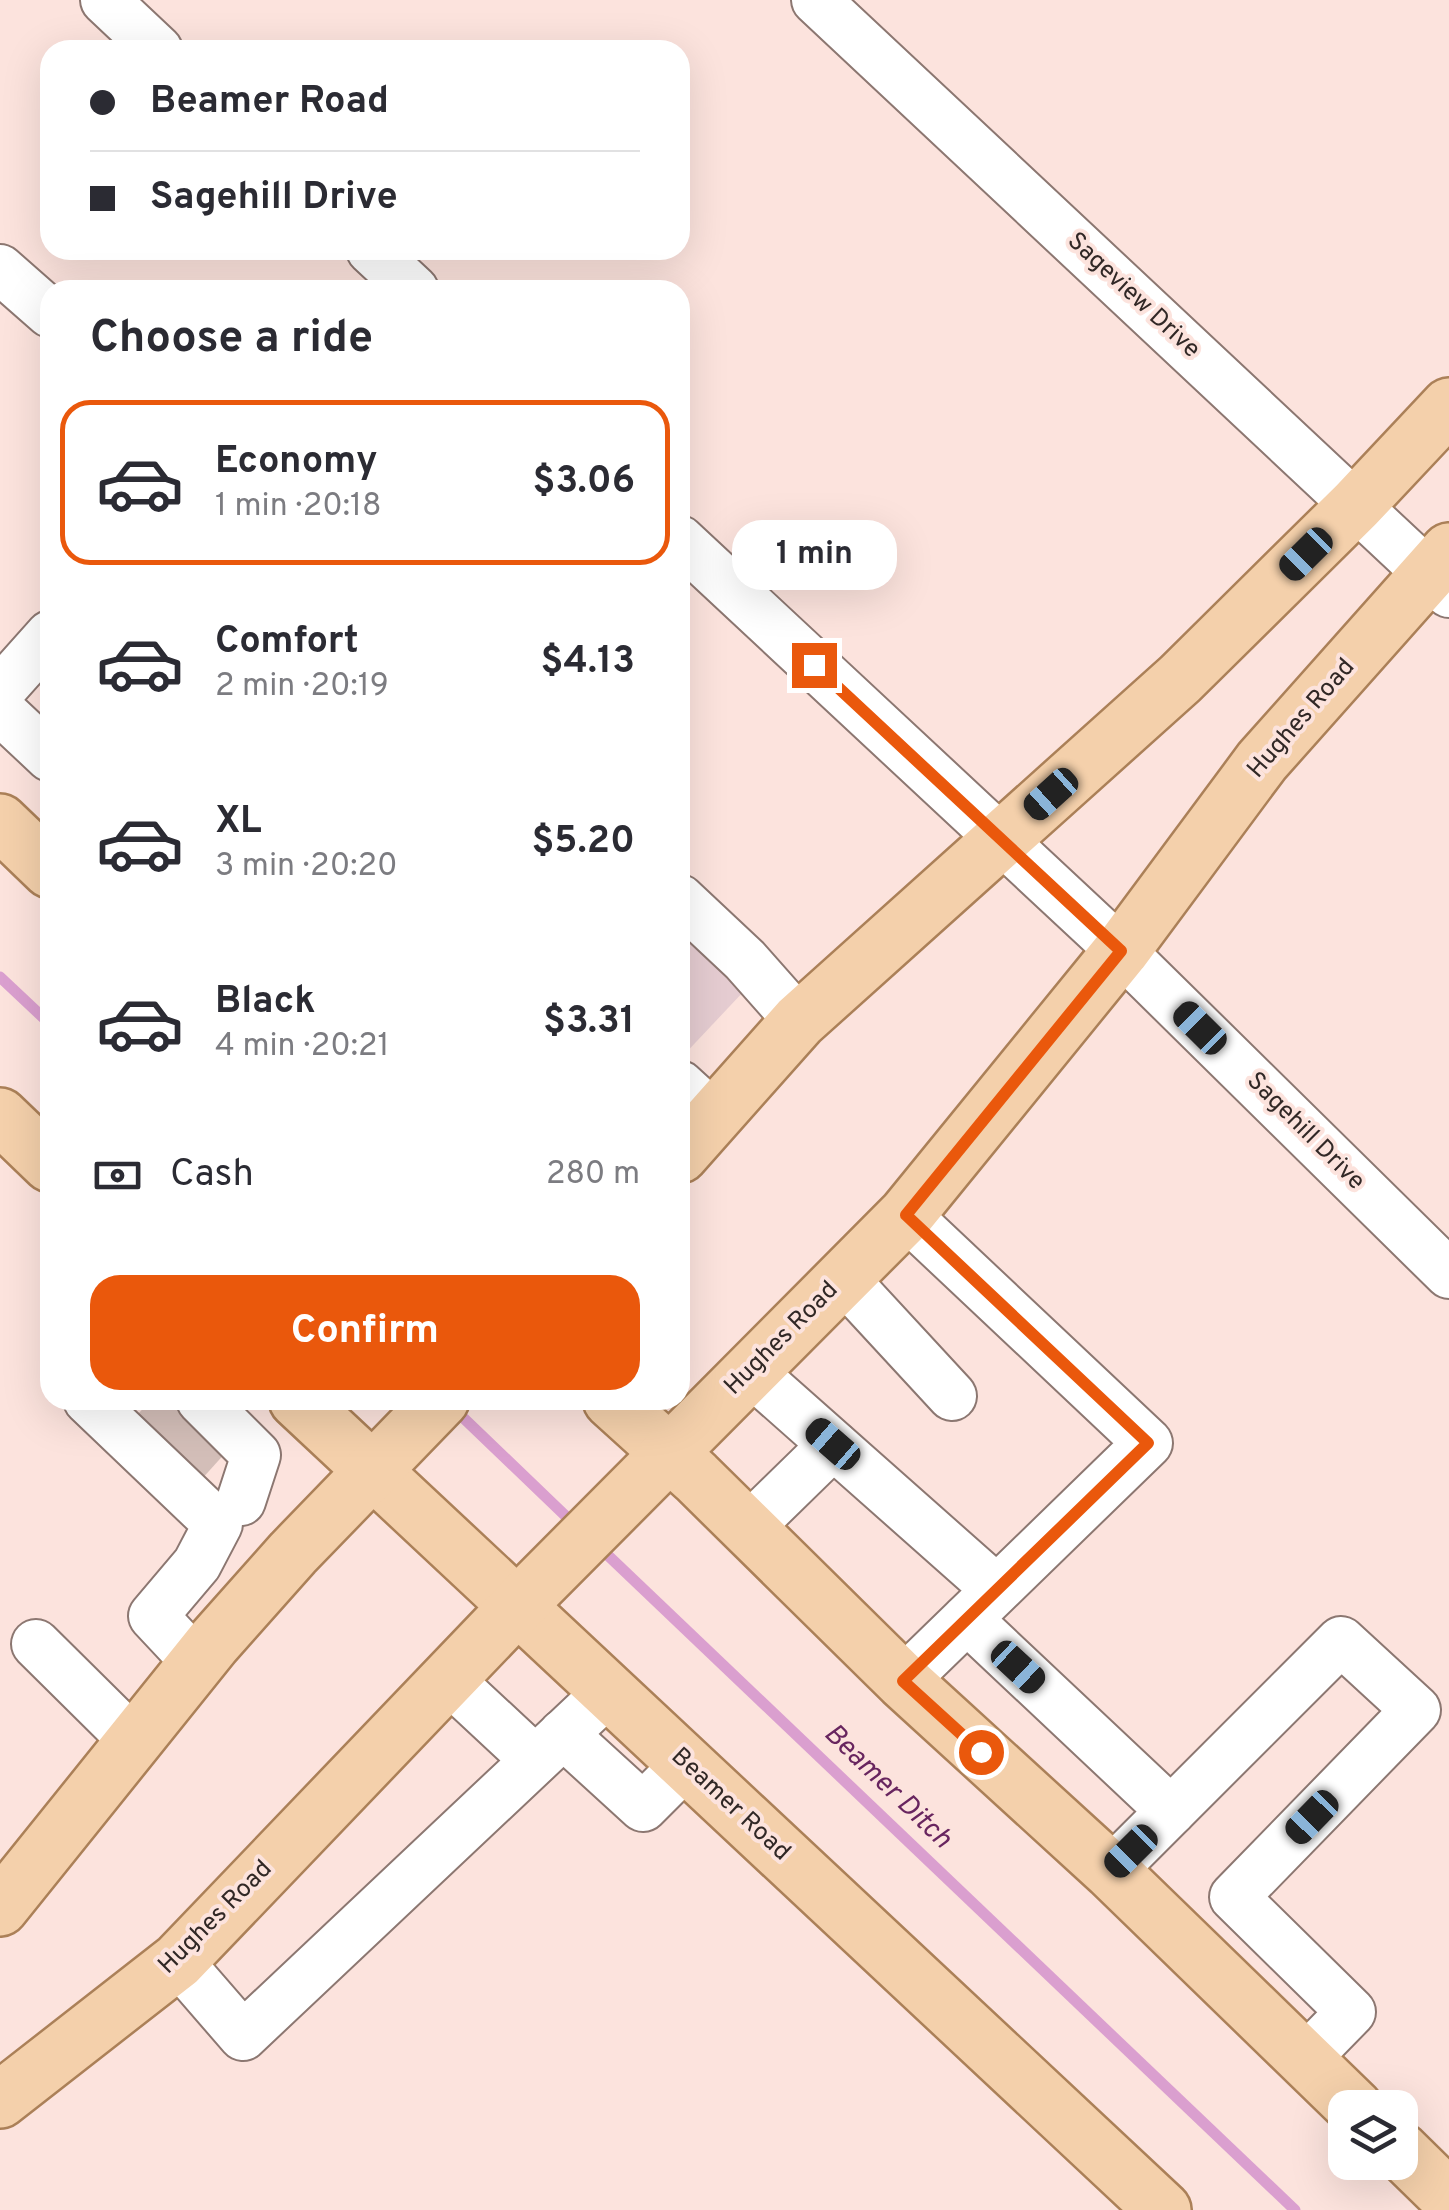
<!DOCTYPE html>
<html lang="en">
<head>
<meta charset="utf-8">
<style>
  body { margin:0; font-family:Overpass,sans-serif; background:#f7f7f7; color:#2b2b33; height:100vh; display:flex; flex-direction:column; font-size:38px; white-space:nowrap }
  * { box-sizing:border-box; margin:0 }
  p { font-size:32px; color:#7c7c81 }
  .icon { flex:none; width:55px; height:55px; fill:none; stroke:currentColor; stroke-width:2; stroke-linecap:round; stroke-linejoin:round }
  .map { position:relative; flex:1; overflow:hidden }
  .panel { position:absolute; left:40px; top:280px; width:650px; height:1130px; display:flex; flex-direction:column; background:#fff; border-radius:30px; box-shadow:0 10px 40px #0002 }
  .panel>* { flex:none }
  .guide { position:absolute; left:40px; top:40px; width:650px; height:220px; border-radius:30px; box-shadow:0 10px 40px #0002; display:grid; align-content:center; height:220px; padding:0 50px; background:#fff }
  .fabs { position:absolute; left:1328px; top:2090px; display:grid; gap:20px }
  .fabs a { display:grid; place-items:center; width:90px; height:90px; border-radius:20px; background:#fff; box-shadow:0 10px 40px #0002; font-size:50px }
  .end { position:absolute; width:45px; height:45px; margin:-22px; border:12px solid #ea580c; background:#fff; box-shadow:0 0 0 5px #fff }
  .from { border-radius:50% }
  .bubble { position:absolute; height:70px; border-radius:30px; background:#fff; box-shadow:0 10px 40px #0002; font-size:32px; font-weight:700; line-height:70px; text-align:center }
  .car { position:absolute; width:30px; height:60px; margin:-30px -15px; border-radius:12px; box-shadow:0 0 8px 2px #0007; background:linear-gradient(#222 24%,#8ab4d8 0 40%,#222 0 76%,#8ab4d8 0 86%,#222 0) }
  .guide b { display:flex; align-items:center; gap:35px; height:95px; font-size:38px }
  .guide b+b { border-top:2px solid #e1e1e2 }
  .guide i { width:25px; height:25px; background:#2b2b33 }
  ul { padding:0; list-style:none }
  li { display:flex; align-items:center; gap:30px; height:165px; margin:0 20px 15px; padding:0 30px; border:5px solid transparent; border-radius:30px }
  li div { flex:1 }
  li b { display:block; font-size:38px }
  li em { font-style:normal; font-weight:700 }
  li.on { border-color:#ea580c }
  li>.icon { width:90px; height:90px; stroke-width:1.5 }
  h2 { padding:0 50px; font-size:45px; line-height:120px }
  .pay { display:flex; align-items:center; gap:25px; height:110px; padding:0 50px; font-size:38px }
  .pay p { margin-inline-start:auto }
  .button { display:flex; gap:20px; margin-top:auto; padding:20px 50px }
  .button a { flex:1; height:115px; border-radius:30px; background:#ea580c; color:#fff; font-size:40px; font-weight:700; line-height:115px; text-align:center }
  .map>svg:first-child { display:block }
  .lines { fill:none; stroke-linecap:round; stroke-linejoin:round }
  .stream { stroke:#da9fcf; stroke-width:11 }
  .building { fill:#e5ccd1 }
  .minor-tunnel { stroke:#d3beb8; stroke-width:48; stroke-dasharray:48 24; stroke-linecap:butt }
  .minor-casing { stroke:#8c7771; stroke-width:52 }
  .major-casing { stroke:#ab8058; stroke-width:60 }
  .minor { stroke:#fff; stroke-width:48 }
  .major { stroke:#f4d0ab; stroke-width:55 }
  .route { stroke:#ea580c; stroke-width:12 }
  .labels { text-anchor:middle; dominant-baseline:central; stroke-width:8; stroke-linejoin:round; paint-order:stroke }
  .street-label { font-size:25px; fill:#312826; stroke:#fce3dd }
  .water-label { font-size:28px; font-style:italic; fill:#68255f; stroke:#fce3dd }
</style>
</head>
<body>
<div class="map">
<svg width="1449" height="2210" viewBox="0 0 1449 2210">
  <rect width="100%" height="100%" fill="#fce3dd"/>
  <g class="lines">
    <!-- stream -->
    <g class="stream">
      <polyline points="0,977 50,1024"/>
      <polyline points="451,1406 575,1525"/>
      <polyline points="596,1544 1295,2210"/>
    </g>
  </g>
  <!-- building -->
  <polygon class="building" points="680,928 745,990 680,1059"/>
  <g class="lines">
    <!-- minor-tunnel -->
    <g class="minor-tunnel">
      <polyline points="152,1434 181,1404"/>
      <polyline points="184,1463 211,1433"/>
    </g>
    <defs>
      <g id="minor">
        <polyline points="105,0 158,50"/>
        <polyline points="816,0 1449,593"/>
        <polyline points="371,250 414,290"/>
        <polyline points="0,269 50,313"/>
        <polyline points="680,540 1121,951 1449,1274"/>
        <polyline points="0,691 50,635"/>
        <polyline points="0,710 50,757"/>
        <polyline points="680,899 745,960 799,1021"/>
        <polyline points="680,1085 715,1117"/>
        <polyline points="843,1278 952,1396"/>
        <polyline points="750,1371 996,1589"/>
        <polyline points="88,1400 218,1524 197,1564 153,1616 197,1663"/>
        <polyline points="201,1400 256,1455 241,1501"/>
        <polyline points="747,1529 833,1445"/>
        <polyline points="967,1619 1171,1811"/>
        <polyline points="36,1644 134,1741"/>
        <polyline points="448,1679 535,1760"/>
        <polyline points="903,1681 1148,1443 906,1215"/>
        <polyline points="563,1734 643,1807 686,1764"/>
        <polyline points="1111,1871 1341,1641 1416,1710 1234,1897 1351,2012 1305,2059"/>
        <polyline points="178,1961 243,2036 608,1692"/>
      </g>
      <g id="major">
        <polyline points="0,822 50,870"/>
        <polyline points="0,1116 50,1164"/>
        <polyline points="680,1155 799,1021 1180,679 1356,505 1449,406"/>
        <polyline points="297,1400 1163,2210"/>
        <polyline points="611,1400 696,1477 903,1681 1111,1871 1355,2108"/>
        <polyline points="0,1908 213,1643 293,1553 441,1400"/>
        <polyline points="0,2100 178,1961 538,1585 906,1215 1121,951 1262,761 1449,551"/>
        <polyline points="1400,2150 1449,2198"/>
      </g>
    </defs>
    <!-- minor casing -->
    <use href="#minor" class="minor-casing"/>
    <!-- major casing -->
    <use href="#major" class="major-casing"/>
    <!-- minor -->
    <use href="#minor" class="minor"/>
    <!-- major -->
    <use href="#major" class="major"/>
  </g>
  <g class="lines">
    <!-- route -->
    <polyline class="route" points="814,665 1121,951 906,1215 1148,1443 903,1681 981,1752"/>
  </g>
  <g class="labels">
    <!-- street labels -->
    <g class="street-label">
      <text transform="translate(1133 296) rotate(43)">Sageview Drive</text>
      <text transform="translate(1302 719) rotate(-49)">Hughes Road</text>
      <text transform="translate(1305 1132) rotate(45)">Sagehill Drive</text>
      <text transform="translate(782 1339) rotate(-45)">Hughes Road</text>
      <text transform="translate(730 1805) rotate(43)">Beamer Road</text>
      <text transform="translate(216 1918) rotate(-45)">Hughes Road</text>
    </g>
    <!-- water labels -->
    <g class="water-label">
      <text transform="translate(887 1787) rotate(44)">Beamer Ditch</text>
    </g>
  </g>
</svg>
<div class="fabs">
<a><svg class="icon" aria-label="layers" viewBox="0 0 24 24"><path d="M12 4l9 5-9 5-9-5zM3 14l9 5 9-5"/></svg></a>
</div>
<i class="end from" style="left:981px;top:1752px"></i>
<i class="end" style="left:814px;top:665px"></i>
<div class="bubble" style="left:732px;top:520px;width:165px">1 min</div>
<i class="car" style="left:1306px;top:554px;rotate:225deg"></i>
<i class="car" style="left:1051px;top:794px;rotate:228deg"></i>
<i class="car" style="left:1200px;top:1028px;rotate:315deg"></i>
<i class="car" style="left:833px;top:1444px;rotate:311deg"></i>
<i class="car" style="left:1018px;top:1667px;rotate:133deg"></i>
<i class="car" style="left:1312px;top:1817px;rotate:224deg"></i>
<i class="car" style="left:1131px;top:1851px;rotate:225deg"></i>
<div class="guide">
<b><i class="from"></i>Beamer Road</b>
<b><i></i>Sagehill Drive</b>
</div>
<section class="panel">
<h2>Choose a ride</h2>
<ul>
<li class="on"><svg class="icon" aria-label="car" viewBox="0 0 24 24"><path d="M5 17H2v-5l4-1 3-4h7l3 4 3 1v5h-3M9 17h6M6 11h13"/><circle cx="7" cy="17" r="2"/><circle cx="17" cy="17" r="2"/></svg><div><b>Economy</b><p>1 min · 20:18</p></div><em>$3.06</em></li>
<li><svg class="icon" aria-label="car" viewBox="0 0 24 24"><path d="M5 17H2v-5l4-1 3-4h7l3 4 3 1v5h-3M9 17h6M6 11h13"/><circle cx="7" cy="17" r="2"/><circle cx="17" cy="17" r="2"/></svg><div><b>Comfort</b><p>2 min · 20:19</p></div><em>$4.13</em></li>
<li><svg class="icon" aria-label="car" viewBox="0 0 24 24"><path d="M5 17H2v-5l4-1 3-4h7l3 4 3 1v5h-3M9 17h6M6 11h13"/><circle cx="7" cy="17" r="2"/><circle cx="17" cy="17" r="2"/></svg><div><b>XL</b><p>3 min · 20:20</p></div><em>$5.20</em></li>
<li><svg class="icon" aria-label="car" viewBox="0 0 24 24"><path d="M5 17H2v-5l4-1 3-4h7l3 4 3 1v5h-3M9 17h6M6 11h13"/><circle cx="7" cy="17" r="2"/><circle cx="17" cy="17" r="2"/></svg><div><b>Black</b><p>4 min · 20:21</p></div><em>$3.31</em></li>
</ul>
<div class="pay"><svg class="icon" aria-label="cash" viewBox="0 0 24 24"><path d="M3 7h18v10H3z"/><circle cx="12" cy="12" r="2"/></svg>Cash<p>280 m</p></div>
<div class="button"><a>Confirm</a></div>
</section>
</div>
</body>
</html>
